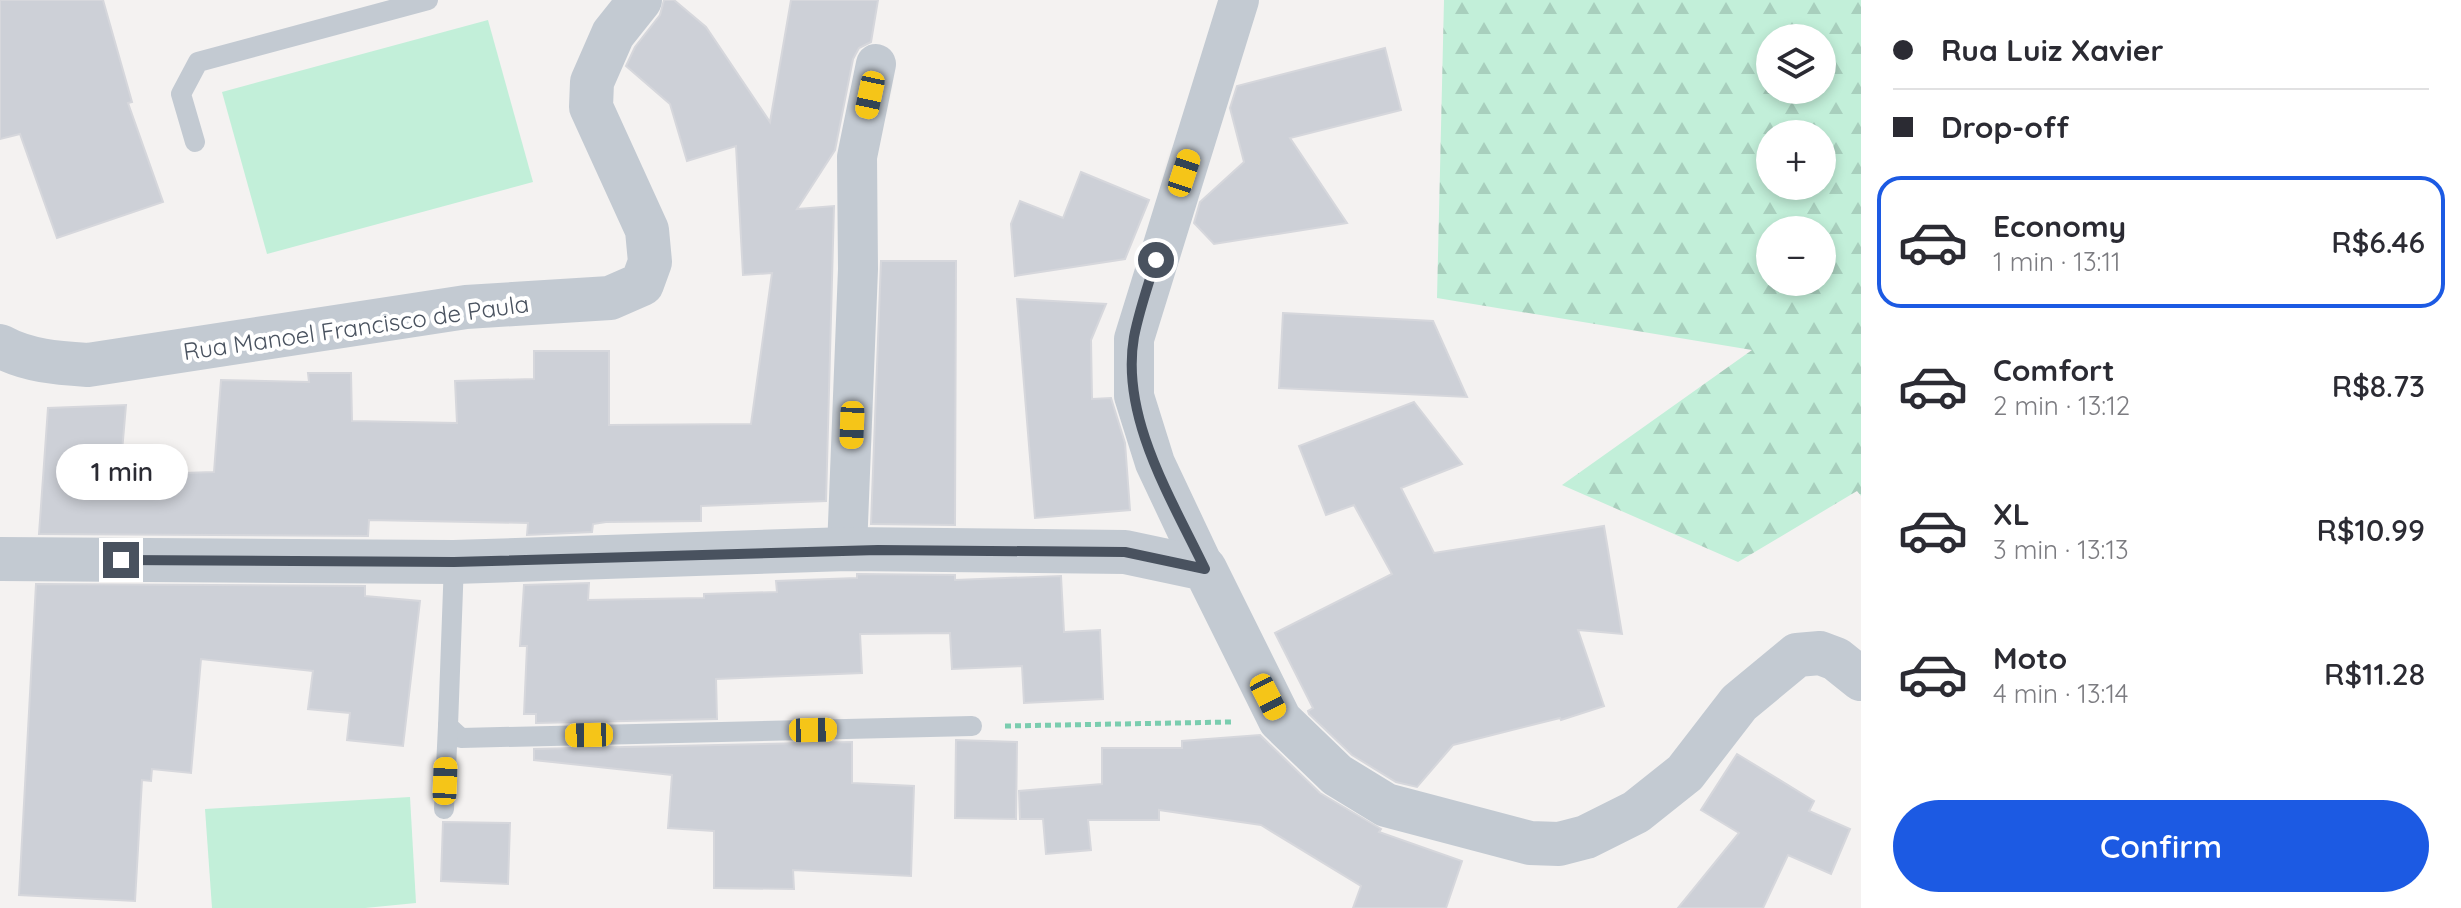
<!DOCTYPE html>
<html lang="en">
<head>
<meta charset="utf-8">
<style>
  body { margin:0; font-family:Quicksand,sans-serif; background:#f7f7f7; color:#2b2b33; height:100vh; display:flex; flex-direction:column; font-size:30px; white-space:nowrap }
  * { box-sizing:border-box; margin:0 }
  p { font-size:26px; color:#7c7c81 }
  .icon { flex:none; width:44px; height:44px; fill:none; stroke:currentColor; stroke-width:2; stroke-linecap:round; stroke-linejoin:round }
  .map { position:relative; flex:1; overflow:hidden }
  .sheet { display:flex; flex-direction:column; background:#fff; width:600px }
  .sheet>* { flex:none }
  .hud { display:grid; align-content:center; height:176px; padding:0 32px; background:#fff }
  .tools { position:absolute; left:1756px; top:24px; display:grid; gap:16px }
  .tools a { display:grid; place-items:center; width:80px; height:80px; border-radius:50%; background:#fff; box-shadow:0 4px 12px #0003; font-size:40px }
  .end { position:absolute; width:36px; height:36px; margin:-18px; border:10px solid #49525f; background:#fff; box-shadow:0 0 0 4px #fff }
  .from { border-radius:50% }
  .bubble { position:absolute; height:56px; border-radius:28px; background:#fff; box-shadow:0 4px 12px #0003; font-size:26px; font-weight:600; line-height:56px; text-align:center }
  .car { position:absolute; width:24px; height:48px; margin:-24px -12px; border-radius:10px; box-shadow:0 0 6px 2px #0007; background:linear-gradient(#f5c518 24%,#345 0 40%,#f5c518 0 76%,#345 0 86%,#f5c518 0) }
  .hud b { display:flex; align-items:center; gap:28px; height:76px; font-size:30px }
  .hud b+b { border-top:2px solid #e1e1e2 }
  .hud i { width:20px; height:20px; background:#2b2b33 }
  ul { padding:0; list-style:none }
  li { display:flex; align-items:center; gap:24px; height:132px; margin:0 16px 12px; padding:0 16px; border:4px solid transparent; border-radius:24px }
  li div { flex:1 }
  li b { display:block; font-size:30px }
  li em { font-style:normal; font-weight:600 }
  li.selected { border-color:#1c5ae3 }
  li>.icon { width:72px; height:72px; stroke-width:1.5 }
  .cta { display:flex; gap:16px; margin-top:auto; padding:16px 32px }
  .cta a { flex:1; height:92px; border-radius:48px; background:#1c5ae3; color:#fff; font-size:32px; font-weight:600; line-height:92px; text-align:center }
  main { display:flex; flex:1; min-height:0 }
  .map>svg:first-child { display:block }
  .green { fill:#c2efd9 }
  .forest { fill:url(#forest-firs); fill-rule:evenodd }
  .building { fill:#cdd0d7; stroke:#d6d7dc; stroke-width:2 }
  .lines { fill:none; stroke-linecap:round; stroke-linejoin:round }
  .path { stroke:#7acdaf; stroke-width:5; stroke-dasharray:6 4; stroke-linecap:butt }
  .service { stroke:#c3cad2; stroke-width:20 }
  .minor { stroke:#c3cad2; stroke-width:40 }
  .tertiary { stroke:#c3cad2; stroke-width:44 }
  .route { stroke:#49525f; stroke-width:10 }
  .labels { text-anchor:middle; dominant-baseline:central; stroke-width:8; stroke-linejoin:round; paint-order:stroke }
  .street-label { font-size:24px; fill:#49525f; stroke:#fff }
</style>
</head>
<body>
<main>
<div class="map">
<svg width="1861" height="908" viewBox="0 0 1861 908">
  <defs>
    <pattern id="forest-firs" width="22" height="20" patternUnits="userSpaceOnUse" patternTransform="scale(2)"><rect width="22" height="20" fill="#c2efd9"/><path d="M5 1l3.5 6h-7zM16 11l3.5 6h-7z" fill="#a8cfbd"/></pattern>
  </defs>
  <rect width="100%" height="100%" fill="#f4f2f1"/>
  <!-- green -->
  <g class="green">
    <polygon points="488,20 533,182 267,254 222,92"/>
    <polygon points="410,797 416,903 365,908 212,908 205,809"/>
  </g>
  <!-- forest -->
  <path class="forest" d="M1444,0H1861V496L1857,491L1738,562L1562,485L1752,350L1437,298ZM1770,38H1822V90H1770ZM1770,134H1822V186H1770ZM1770,230H1822V282H1770Z"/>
  <!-- building -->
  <g class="building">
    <polygon points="0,0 103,0 132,102 128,103 163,202 57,238 20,134 0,139"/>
    <polygon points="664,0 674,0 706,27 770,122 791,0 878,0 871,42 859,48 853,59 835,150 797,209 834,206 826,501 701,506 701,521 606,522 593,524 592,532 527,535 528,523 369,520 368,536 39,534 48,408 126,405 120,475 214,472 221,380 309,382 308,373 351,373 352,421 457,423 455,381 534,379 534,351 609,351 609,425 751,424 772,273 743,275 736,146 687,161 670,104 626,66 635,47 660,15"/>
    <polygon points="1385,48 1401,110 1290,138 1347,223 1214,244 1194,223 1200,202 1244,162 1230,108 1237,86"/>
    <polygon points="1081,172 1149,200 1125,259 1015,276 1011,224 1020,201 1063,218"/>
    <polygon points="881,261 956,261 955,525 871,524"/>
    <polygon points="1017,299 1106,304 1091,340 1092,399 1111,398 1125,443 1130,510 1035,518"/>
    <polygon points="1283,313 1433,321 1467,397 1279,388"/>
    <polygon points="1414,402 1462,464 1401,488 1434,553 1604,526 1622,634 1578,630 1604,706 1561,720 1560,718 1453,745 1417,787 1396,782 1352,755 1309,714 1308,711 1313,708 1275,633 1392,574 1354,505 1326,515 1299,446"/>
    <polygon points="857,574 955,575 955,580 1061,576 1064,632 1100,630 1103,699 1024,703 1022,666 952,669 950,633 860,634 862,673 716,679 717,719 536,723 536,714 524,714 527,646 520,646 524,585 589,583 588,600 704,598 704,594 777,592 776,581 857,578"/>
    <polygon points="36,584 365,586 365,596 420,601 403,746 347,740 350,713 308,709 313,671 201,659 191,773 152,769 151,781 142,780 135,901 19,895"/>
    <polygon points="1260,735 1320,793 1381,829 1379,832 1462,861 1446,908 1353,908 1361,886 1261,825 1159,810 1159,820 1088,820 1091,850 1046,854 1043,819 1020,819 1019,791 1102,784 1102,748 1182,748 1182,741"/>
    <polygon points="956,740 1017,742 1016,819 955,818"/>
    <polygon points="852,742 852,783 914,786 911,876 793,870 794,889 714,888 714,831 668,828 672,775 534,760 534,749"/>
    <polygon points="1737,754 1814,801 1809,811 1850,829 1831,874 1788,855 1763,908 1678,908 1739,833 1701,810"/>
    <polygon points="443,822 510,823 508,884 441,881"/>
  </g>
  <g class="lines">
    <!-- path -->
    <polyline class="path" points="1005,726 1231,722"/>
    <!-- service -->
    <g class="service">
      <polyline points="195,142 181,94 198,62 428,0"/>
      <polyline points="454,562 448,726 461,738 972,726"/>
      <polyline points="444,809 448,726"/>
    </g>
    <!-- minor -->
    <g class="minor">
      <polyline points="847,549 858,269 857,157 876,64"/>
      <polyline points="1205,569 1155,463 1134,396 1134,339 1239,0"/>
    </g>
    <!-- tertiary -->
    <g class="tertiary">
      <path d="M0,346C27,361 58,363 88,365L466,307L610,298L642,284L650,262L647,230L591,107L592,82L613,34L640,0"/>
      <polyline points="0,559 454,562 847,549 1125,552 1205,569 1280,720 1337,775 1386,805 1530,843 1559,844 1586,837 1636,812 1685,773 1739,703 1797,655 1820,653 1836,659 1861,679"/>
    </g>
  </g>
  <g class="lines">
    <!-- route -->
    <path class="route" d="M121,560L454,562L878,550L1125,552L1205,569C1172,500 1120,417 1134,337C1139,311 1148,285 1156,260"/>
  </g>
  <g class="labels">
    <!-- street labels -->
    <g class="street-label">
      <text transform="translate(356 327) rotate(-8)">Rua Manoel Francisco de Paula</text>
    </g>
  </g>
</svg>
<div class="tools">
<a><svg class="icon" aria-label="layers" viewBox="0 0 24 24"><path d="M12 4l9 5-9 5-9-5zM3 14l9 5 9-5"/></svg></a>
<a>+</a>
<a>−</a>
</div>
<i class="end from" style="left:1156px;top:260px"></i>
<i class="end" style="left:121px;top:560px"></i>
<div class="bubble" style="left:56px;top:444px;width:132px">1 min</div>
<i class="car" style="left:870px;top:95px;rotate:192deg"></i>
<i class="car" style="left:1184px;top:173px;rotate:18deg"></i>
<i class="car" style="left:852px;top:425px;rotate:182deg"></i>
<i class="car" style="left:1268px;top:697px;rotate:153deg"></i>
<i class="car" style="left:813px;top:730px;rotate:89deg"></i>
<i class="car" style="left:589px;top:735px;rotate:269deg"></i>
<i class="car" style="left:445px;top:781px;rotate:2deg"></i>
</div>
<section class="sheet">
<div class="hud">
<b><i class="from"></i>Rua Luiz Xavier</b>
<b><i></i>Drop-off</b>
</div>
<ul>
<li class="selected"><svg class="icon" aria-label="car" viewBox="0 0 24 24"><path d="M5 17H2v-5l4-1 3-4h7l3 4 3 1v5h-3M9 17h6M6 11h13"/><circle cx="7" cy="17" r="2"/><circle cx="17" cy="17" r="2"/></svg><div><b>Economy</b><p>1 min · 13:11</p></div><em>R$6.46</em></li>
<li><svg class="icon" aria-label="car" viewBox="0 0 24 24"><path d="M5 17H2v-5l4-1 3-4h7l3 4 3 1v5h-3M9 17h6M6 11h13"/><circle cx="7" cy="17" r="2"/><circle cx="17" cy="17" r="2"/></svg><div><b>Comfort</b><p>2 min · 13:12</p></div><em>R$8.73</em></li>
<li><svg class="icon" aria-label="car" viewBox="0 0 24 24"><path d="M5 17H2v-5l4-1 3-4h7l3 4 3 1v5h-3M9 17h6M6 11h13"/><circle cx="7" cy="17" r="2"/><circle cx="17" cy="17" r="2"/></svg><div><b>XL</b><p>3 min · 13:13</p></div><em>R$10.99</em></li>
<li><svg class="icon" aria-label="car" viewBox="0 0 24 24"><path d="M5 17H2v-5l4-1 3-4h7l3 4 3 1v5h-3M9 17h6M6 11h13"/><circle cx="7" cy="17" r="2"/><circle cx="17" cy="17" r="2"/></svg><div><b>Moto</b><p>4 min · 13:14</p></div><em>R$11.28</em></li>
</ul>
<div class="cta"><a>Confirm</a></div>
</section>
</main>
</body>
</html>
